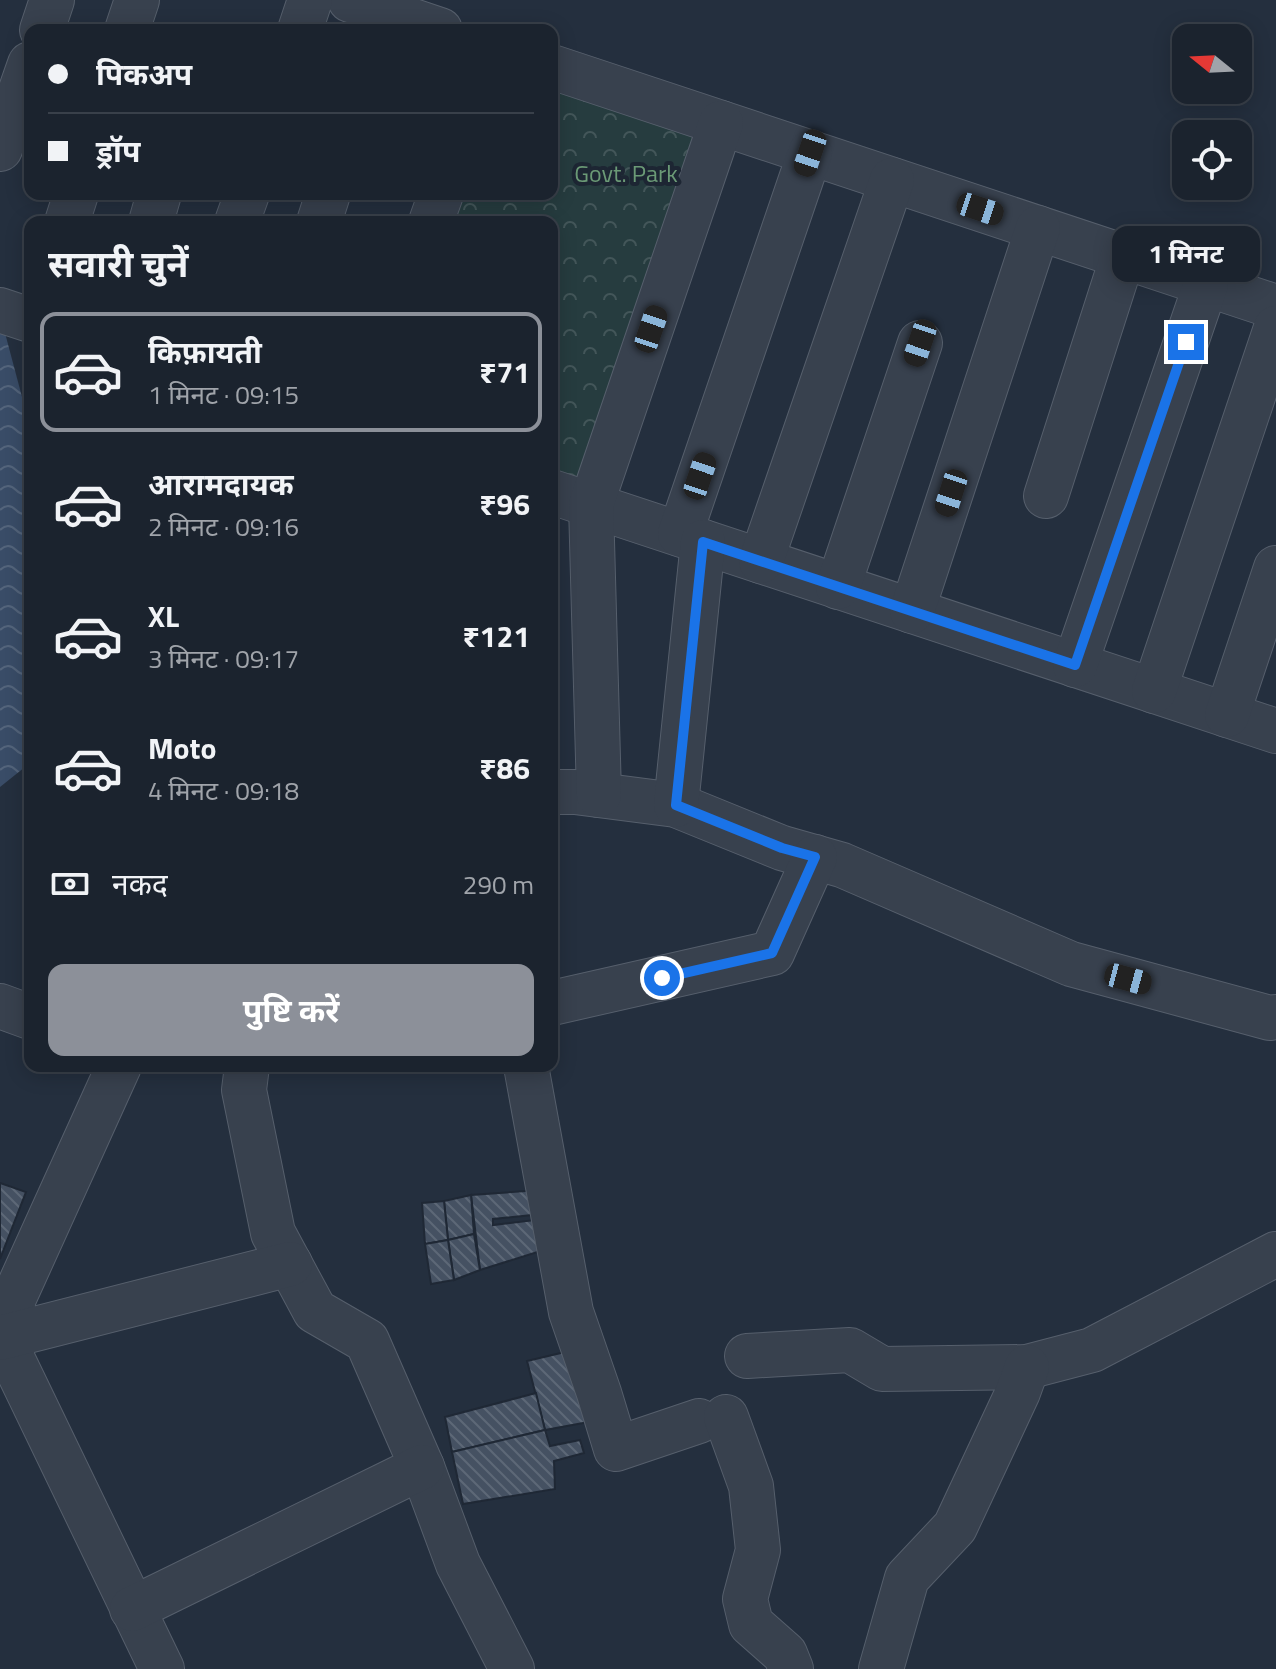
<!DOCTYPE html>
<html lang="hi">
<head>
<meta charset="utf-8">
<style>
  body { margin:0; font-family:"Titillium Web","Noto Sans Devanagari",sans-serif; background:#282f3a; color:#f1f3f6; height:100vh; display:flex; flex-direction:column; font-size:30px; white-space:nowrap }
  * { box-sizing:border-box; margin:0 }
  p { font-size:26px; color:#a0a4aa }
  .icon { flex:none; width:44px; height:44px; fill:none; stroke:currentColor; stroke-width:2; stroke-linecap:round; stroke-linejoin:round }
  .map { position:relative; flex:1; overflow:hidden }
  .sheet { position:absolute; left:24px; top:216px; width:534px; height:856px; display:flex; flex-direction:column; background:#1b232e; border-radius:16px; box-shadow:0 4px 20px #0003,0 0 0 2px #39404a }
  .sheet>* { flex:none }
  .top-card { position:absolute; left:24px; top:24px; width:534px; height:176px; border-radius:16px; box-shadow:0 4px 20px #0003,0 0 0 2px #39404a; display:grid; align-content:center; height:176px; padding:0 24px; background:#1b232e }
  .needle { width:52px; rotate:288deg }
  .controls { position:absolute; left:1172px; top:24px; display:grid; gap:16px }
  .controls a { display:grid; place-items:center; width:80px; height:80px; border-radius:16px; background:#1b232e; box-shadow:0 4px 20px #0003,0 0 0 2px #39404a; font-size:40px }
  .end { position:absolute; width:36px; height:36px; margin:-18px; border:10px solid #1a73e8; background:#fff; box-shadow:0 0 0 4px #fff }
  .from { border-radius:50% }
  .bubble { position:absolute; height:56px; border-radius:16px; background:#1b232e; box-shadow:0 4px 20px #0003,0 0 0 2px #39404a; font-size:26px; font-weight:700; line-height:56px; text-align:center }
  .car { position:absolute; width:24px; height:48px; margin:-24px -12px; border-radius:10px; box-shadow:0 0 6px 2px #0007; background:linear-gradient(#222 24%,#8ab4d8 0 40%,#222 0 76%,#8ab4d8 0 86%,#222 0) }
  .top-card b { display:flex; align-items:center; gap:28px; height:76px; font-size:30px }
  .top-card b+b { border-top:2px solid #39404a }
  .top-card i { width:20px; height:20px; background:#f1f3f6 }
  ul { padding:0; list-style:none }
  li { display:flex; align-items:center; gap:24px; height:120px; margin:0 16px 12px; padding:0 8px; border:4px solid transparent; border-radius:16px }
  li div { flex:1 }
  li b { display:block; font-size:30px }
  li em { font-style:normal; font-weight:700 }
  li.selected { border-color:#8c9099 }
  li>.icon { width:72px; height:72px; stroke-width:1.5 }
  h2 { padding:0 24px; font-size:36px; line-height:96px }
  .pay { display:flex; align-items:center; gap:20px; height:88px; padding:0 24px; font-size:30px }
  .pay p { margin-inline-start:auto }
  .cta { display:flex; gap:16px; margin-top:auto; padding:16px 24px }
  .cta a { flex:1; height:92px; border-radius:16px; background:#8c9099; color:#fff; font-size:32px; font-weight:700; line-height:92px; text-align:center }
  .map>svg:first-child { display:block }
  .forest { fill:url(#forest-crowns) }
  .water { fill:url(#water-waves) }
  .building { fill:url(#building-back-hatch); stroke:#1f2835; stroke-width:2 }
  .lines { fill:none; stroke-linecap:round; stroke-linejoin:round }
  .minor-casing { stroke:#565f6c; stroke-width:46 }
  .minor { stroke:#38414e; stroke-width:44 }
  .route { stroke:#1a73e8; stroke-width:10 }
  .labels { text-anchor:middle; dominant-baseline:central; stroke-width:8; stroke-linejoin:round; paint-order:stroke }
  .park-label { font-size:24px; fill:#6b9a76; stroke:#1d2633 }
</style>
</head>
<body>
<div class="map">
<svg width="1276" height="1669" viewBox="0 0 1276 1669">
  <defs>
    <pattern id="forest-crowns" width="20" height="18" patternUnits="userSpaceOnUse" patternTransform="scale(2)"><rect width="20" height="18" fill="#263c3f"/><path d="M2 6a3 3 0 1 1 6 0M12 15a3 3 0 1 1 6 0" fill="none" stroke="#435659"/></pattern>
    <pattern id="water-waves" width="16" height="10" patternUnits="userSpaceOnUse" patternTransform="scale(2)"><rect width="16" height="10" fill="#394c67"/><path d="M0 5q4-4 8 0t8 0" fill="none" stroke="#53647b"/></pattern>
    <pattern id="building-back-hatch" width="6" height="6" patternUnits="userSpaceOnUse" patternTransform="scale(2)"><rect width="6" height="6" fill="#455162"/><path d="M-1 5l2 2M0 0l6 6M5-1l2 2" fill="none" stroke="#5d6877"/></pattern>
  </defs>
  <rect width="100%" height="100%" fill="#242f3e"/>
  <!-- forest -->
  <polygon class="forest" points="552,75 721,123 591,505 552,492 552,222 442,222 451,194 552,194"/>
  <!-- water -->
  <polygon class="water" points="0,331 5,333 30,427 30,763 0,787"/>
  <!-- building -->
  <g class="building">
    <polygon points="0,1183 26,1192 0,1259"/>
    <polygon points="540,1190 542,1214 493,1219 493,1225 543,1219 547,1249 480,1270 471,1195"/>
    <polygon points="471,1195 474,1234 448,1240 444,1201"/>
    <polygon points="444,1201 448,1240 425,1244 422,1203"/>
    <polygon points="474,1234 480,1270 454,1280 448,1240"/>
    <polygon points="448,1240 454,1280 431,1284 425,1244"/>
    <polygon points="582,1348 605,1419 545,1430 527,1361"/>
    <polygon points="536,1393 545,1430 452,1452 445,1417"/>
    <polygon points="545,1430 550,1446 580,1440 584,1453 554,1461 555,1489 463,1504 452,1452"/>
  </g>
  <g class="lines">
    <defs>
      <g id="minor">
        <polyline points="350,0 440,30"/>
        <polyline points="42,30 52,0"/>
        <polyline points="127,30 137,0"/>
        <polyline points="300,30 310,0"/>
        <polyline points="552,67 1276,307"/>
        <polyline points="0,149 30,64"/>
        <polyline points="67,222 76,194"/>
        <polyline points="151,222 159,194"/>
        <polyline points="237,222 247,194"/>
        <polyline points="319,222 328,194"/>
        <polyline points="431,222 441,194"/>
        <polyline points="0,310 30,320"/>
        <polyline points="552,492 1276,731"/>
        <polyline points="1046,496 1123,256"/>
        <polyline points="680,534 810,153"/>
        <polyline points="761,561 892,180"/>
        <polyline points="838,587 920,343"/>
        <polyline points="912,611 1038,228"/>
        <polyline points="1075,665 1206,284"/>
        <polyline points="1154,691 1276,328"/>
        <polyline points="1227,715 1276,568"/>
        <polyline points="552,792 575,792 676,805 782,848 842,865 1071,964 1270,1018 1276,1017"/>
        <polyline points="599,795 591,505 721,123"/>
        <polyline points="676,805 703,542"/>
        <polyline points="552,1003 772,953 815,857"/>
        <polyline points="0,1006 30,1017"/>
        <polyline points="119,1066 13,1300 12,1358 162,1669"/>
        <polyline points="247,1066 244,1090 273,1233 315,1311 367,1341 422,1467 458,1564 512,1669"/>
        <polyline points="526,1066 571,1312 599,1393 616,1449 699,1421"/>
        <polyline points="0,1338 290,1264"/>
        <polyline points="747,1356 850,1350 882,1369 1027,1367 1092,1350 1276,1254"/>
        <polyline points="726,1417 751,1486 758,1550 745,1599 751,1624 785,1654 791,1669"/>
        <polyline points="132,1609 422,1467"/>
        <polyline points="881,1669 907,1578 955,1527 1018,1392 1027,1367"/>
      </g>
    </defs>
    <!-- minor casing -->
    <use href="#minor" class="minor-casing"/>
    <!-- minor -->
    <use href="#minor" class="minor"/>
  </g>
  <g class="lines">
    <!-- route -->
    <polyline class="route" points="662,978 772,953 815,857 782,848 676,805 703,542 1075,665 1186,342"/>
  </g>
  <g class="labels">
    <!-- park labels -->
    <g class="park-label">
      <text x="626" y="173">Govt. Park</text>
    </g>
  </g>
</svg>
<div class="controls">
<a><svg class="needle" viewBox="-14 -14 28 28"><path d="M0-13l5 13h-10z" fill="#e53935"/><path d="M0 13l5-13h-10z" fill="#a0a4aa"/></svg></a>
<a><svg class="icon" aria-label="locate" viewBox="0 0 24 24"><circle cx="12" cy="12" r="6"/><path d="M12 2v4M12 18v4M2 12h4M18 12h4"/></svg></a>
</div>
<i class="end from" style="left:662px;top:978px"></i>
<i class="end" style="left:1186px;top:342px"></i>
<div class="bubble" style="left:1112px;top:226px;width:148px">1 मिनट</div>
<i class="car" style="left:810px;top:153px;rotate:199deg"></i>
<i class="car" style="left:980px;top:209px;rotate:108deg"></i>
<i class="car" style="left:651px;top:329px;rotate:19deg"></i>
<i class="car" style="left:920px;top:343px;rotate:199deg"></i>
<i class="car" style="left:700px;top:476px;rotate:19deg"></i>
<i class="car" style="left:951px;top:493px;rotate:198deg"></i>
<i class="car" style="left:1128px;top:979px;rotate:105deg"></i>
<div class="top-card">
<b><i class="from"></i>पिकअप</b>
<b><i></i>ड्रॉप</b>
</div>
<section class="sheet">
<h2>सवारी चुनें</h2>
<ul>
<li class="selected"><svg class="icon" aria-label="car" viewBox="0 0 24 24"><path d="M5 17H2v-5l4-1 3-4h7l3 4 3 1v5h-3M9 17h6M6 11h13"/><circle cx="7" cy="17" r="2"/><circle cx="17" cy="17" r="2"/></svg><div><b>किफ़ायती</b><p>1 मिनट · 09:15</p></div><em>₹71</em></li>
<li><svg class="icon" aria-label="car" viewBox="0 0 24 24"><path d="M5 17H2v-5l4-1 3-4h7l3 4 3 1v5h-3M9 17h6M6 11h13"/><circle cx="7" cy="17" r="2"/><circle cx="17" cy="17" r="2"/></svg><div><b>आरामदायक</b><p>2 मिनट · 09:16</p></div><em>₹96</em></li>
<li><svg class="icon" aria-label="car" viewBox="0 0 24 24"><path d="M5 17H2v-5l4-1 3-4h7l3 4 3 1v5h-3M9 17h6M6 11h13"/><circle cx="7" cy="17" r="2"/><circle cx="17" cy="17" r="2"/></svg><div><b>XL</b><p>3 मिनट · 09:17</p></div><em>₹121</em></li>
<li><svg class="icon" aria-label="car" viewBox="0 0 24 24"><path d="M5 17H2v-5l4-1 3-4h7l3 4 3 1v5h-3M9 17h6M6 11h13"/><circle cx="7" cy="17" r="2"/><circle cx="17" cy="17" r="2"/></svg><div><b>Moto</b><p>4 मिनट · 09:18</p></div><em>₹86</em></li>
</ul>
<div class="pay"><svg class="icon" aria-label="cash" viewBox="0 0 24 24"><path d="M3 7h18v10H3z"/><circle cx="12" cy="12" r="2"/></svg>नकद<p>290 m</p></div>
<div class="cta"><a>पुष्टि करें</a></div>
</section>
</div>
</body>
</html>
